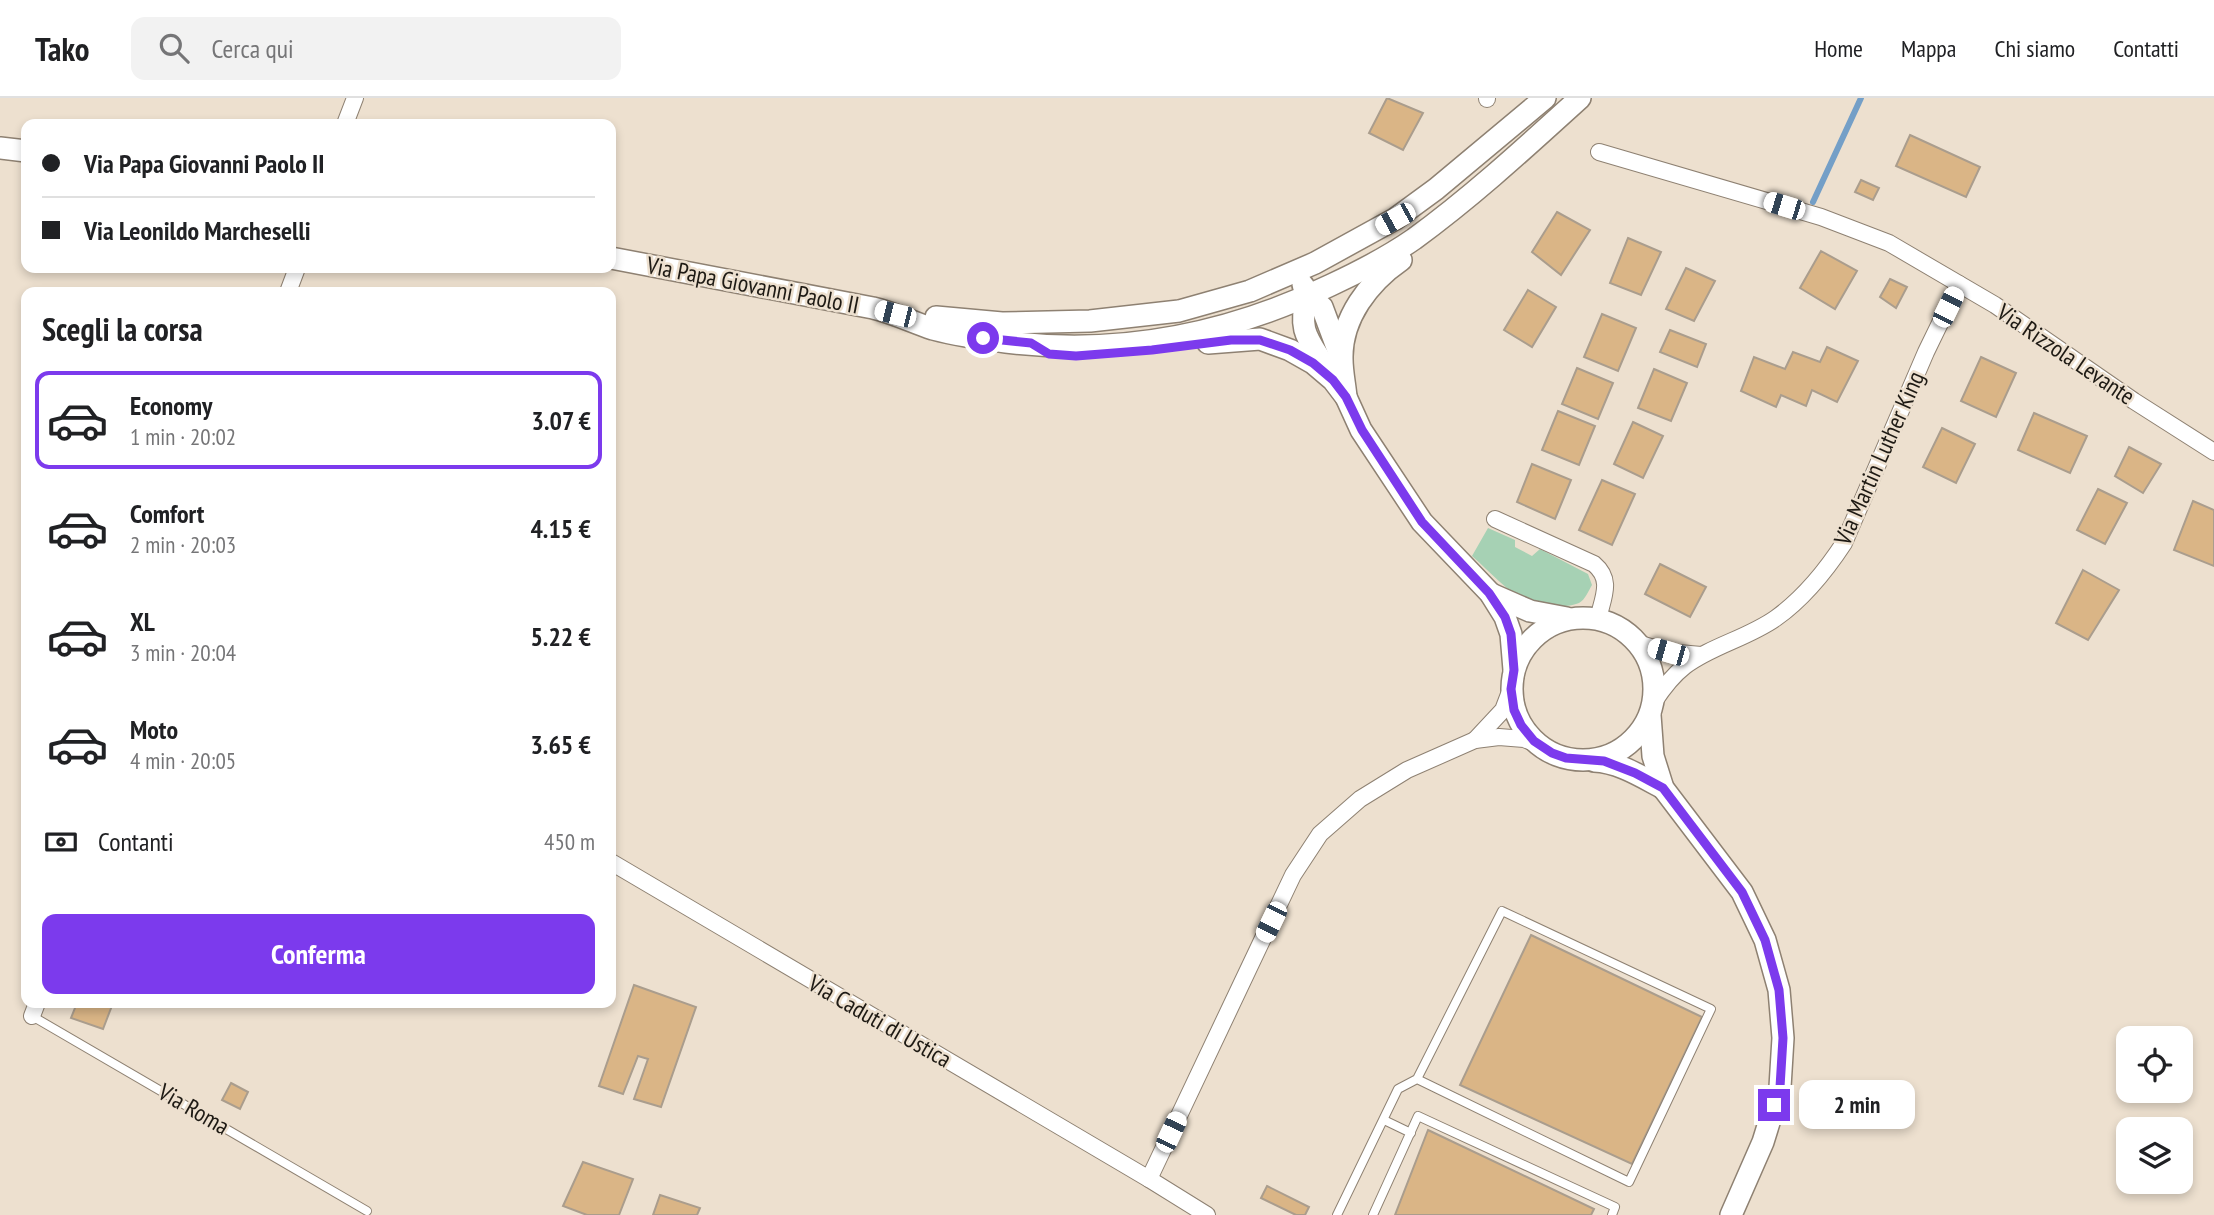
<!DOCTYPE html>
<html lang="it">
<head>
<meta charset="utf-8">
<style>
  body { margin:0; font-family:"PT Sans Narrow",sans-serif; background:#f2f2f2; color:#202124; height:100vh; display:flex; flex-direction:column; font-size:26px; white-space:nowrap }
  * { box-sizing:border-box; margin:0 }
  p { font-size:23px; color:#757577 }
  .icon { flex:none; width:38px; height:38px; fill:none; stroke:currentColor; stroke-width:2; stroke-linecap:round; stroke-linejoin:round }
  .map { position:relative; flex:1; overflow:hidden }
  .drawer { position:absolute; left:21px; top:189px; width:595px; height:721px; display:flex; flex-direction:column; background:#fff; border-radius:14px; box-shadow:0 4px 10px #0003 }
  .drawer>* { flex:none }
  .top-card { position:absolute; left:21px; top:21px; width:595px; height:154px; border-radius:14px; box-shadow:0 4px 10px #0003; display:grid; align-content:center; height:154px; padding:0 21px; background:#fff }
  .buttons { position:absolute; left:2116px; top:928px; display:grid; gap:14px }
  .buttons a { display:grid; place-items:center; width:77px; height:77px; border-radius:14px; background:#fff; box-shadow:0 4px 10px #0003; font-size:35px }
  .end { position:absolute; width:32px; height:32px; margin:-16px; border:9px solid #7c3aed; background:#fff; box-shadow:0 0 0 4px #fff }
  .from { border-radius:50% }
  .bubble { position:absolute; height:49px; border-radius:14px; background:#fff; box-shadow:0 4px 10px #0003; font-size:23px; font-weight:800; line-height:49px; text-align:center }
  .car { position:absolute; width:21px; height:42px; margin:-21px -10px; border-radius:9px; box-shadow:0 0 5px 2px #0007; background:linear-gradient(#fff 24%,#345 0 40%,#fff 0 76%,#345 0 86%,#fff 0) }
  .top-card b { display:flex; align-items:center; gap:24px; height:66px; font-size:26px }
  .top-card b+b { border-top:2px solid #e0e0e0 }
  .top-card i { width:18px; height:18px; background:#202124 }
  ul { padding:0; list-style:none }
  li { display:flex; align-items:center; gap:21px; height:98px; margin:0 14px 10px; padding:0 7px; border:4px solid transparent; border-radius:14px }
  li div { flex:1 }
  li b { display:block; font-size:26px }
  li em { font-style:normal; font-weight:800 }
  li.active { border-color:#7c3aed }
  li>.icon { width:63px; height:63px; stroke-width:1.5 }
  h2 { padding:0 21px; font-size:32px; line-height:84px }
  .pay { display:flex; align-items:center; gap:18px; height:77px; padding:0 21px; font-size:26px }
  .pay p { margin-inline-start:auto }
  .button { display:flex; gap:14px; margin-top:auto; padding:14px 21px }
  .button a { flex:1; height:80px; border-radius:14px; background:#7c3aed; color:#fff; font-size:28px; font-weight:800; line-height:80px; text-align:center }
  header { display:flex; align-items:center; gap:42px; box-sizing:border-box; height:98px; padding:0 35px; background:#fff; border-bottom:2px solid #e0e0e0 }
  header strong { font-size:33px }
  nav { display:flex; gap:38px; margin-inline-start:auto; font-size:24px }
  .search { width:490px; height:63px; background:#f2f2f2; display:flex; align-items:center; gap:18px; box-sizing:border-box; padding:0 24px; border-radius:14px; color:#757577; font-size:26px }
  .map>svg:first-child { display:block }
  .green { fill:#a6d1b4 }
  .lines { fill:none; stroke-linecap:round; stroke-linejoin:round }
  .stream { stroke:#749fc7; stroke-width:6 }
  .building { fill:#dab586; stroke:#aa9d8d; stroke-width:2 }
  .lane-casing { stroke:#8e8172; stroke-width:10 }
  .street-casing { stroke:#8e8172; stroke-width:18 }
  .secondary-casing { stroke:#8e8172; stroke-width:24 }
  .lane { stroke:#fff; stroke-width:8 }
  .street { stroke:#fff; stroke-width:16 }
  .secondary { stroke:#fff; stroke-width:21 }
  .route { stroke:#7c3aed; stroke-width:9 }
  .labels { text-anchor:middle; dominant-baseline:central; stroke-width:5; stroke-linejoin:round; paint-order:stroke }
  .street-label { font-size:24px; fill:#1e1a14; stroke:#ede0cf }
</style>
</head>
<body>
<header>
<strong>Tako</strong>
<div class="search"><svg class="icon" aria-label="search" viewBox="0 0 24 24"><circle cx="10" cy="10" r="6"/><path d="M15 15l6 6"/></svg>Cerca qui</div>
<nav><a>Home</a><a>Mappa</a><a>Chi siamo</a><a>Contatti</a></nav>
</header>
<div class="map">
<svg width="2214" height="1117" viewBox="0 0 2214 1117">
  <rect width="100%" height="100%" fill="#ede0cf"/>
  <!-- green -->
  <path class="green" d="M1488,430L1515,442V449L1532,458L1540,451L1588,476L1592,487C1589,492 1585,502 1579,505C1568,510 1537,510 1526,504C1507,493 1489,473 1472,458Z"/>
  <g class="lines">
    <!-- stream -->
    <polyline class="stream" points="1813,104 1861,0"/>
  </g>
  <!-- building -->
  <g class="building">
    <polygon points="1387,0 1423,15 1403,52 1369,35"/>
    <polygon points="1910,37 1980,69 1966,99 1896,68"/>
    <polygon points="1861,82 1879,90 1873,102 1855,94"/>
    <polygon points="1557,114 1590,132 1561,177 1532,154"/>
    <polygon points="1628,140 1661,154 1641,197 1610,185"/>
    <polygon points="1821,153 1857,173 1835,211 1800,190"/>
    <polygon points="1686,170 1715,183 1694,223 1666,211"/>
    <polygon points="1890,181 1907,189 1896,210 1880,199"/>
    <polygon points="1528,192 1556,209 1532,249 1504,232"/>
    <polygon points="1602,216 1636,230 1618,273 1584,259"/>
    <polygon points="1670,232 1706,246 1697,269 1660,254"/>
    <polygon points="1827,249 1858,263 1837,304 1812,292 1806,308 1781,297 1776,309 1741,293 1754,259 1785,271 1793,254 1820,264"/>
    <polygon points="1981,259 2016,275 1996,319 1961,303"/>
    <polygon points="1577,270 1613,285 1598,321 1562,306"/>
    <polygon points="1654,271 1687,285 1671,323 1638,310"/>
    <polygon points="1558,313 1595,328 1579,367 1542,352"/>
    <polygon points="2034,315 2087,338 2070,375 2018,352"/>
    <polygon points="1633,324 1663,338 1643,380 1614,366"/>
    <polygon points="1942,330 1975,346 1956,385 1923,369"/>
    <polygon points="2129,349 2161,366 2143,395 2115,378"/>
    <polygon points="1532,366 1571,382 1555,421 1517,404"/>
    <polygon points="1602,382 1635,396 1612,447 1579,432"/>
    <polygon points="2098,391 2127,405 2105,446 2077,432"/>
    <polygon points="2193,403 2214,412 2214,468 2174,452"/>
    <polygon points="1660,466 1706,489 1690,519 1645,496"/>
    <polygon points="2083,472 2119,492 2088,542 2056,525"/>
    <polygon points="1531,837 1702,919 1632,1066 1460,987"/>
    <polygon points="634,887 696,909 661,1009 634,1001 648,961 638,958 623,996 599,988"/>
    <polygon points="77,905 113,905 103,931 71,920"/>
    <polygon points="231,985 248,994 240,1011 222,1002"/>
    <polygon points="1428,1032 1594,1111 1591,1117 1395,1117"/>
    <polygon points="583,1064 633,1081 619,1117 587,1117 563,1108"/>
    <polygon points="1267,1088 1309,1109 1305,1117 1296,1117 1261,1100"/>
    <polygon points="660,1097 700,1110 697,1117 653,1117"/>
  </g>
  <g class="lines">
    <defs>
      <g id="lane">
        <polyline points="32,918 367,1113"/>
        <polyline points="1384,1022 1411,1035"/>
        <polyline points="1337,1117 1398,991 1417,981 1502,813 1711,911 1629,1084 1417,981"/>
        <polyline points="1373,1117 1418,1018 1615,1109 1612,1117"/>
      </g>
      <g id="street">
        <polyline points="1487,1 1487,0"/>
        <polyline points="345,26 355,0"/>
        <polyline points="1599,54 1821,119 1889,145 1995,207 2134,303 2214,354"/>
        <polyline points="288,194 297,170"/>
        <path d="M1495,421L1594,466C1613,482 1603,499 1598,521"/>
        <polyline points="1640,546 1668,554 1701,557"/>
        <path d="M1654,604C1663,590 1672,578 1685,568C1711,548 1748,540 1776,520C1804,500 1825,474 1844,445L1926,254L1959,186"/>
        <polyline points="1475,642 1503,612 1511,591"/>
        <polyline points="611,764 1149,1081 1293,777 1320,736 1360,701 1407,672 1475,642 1499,639 1524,641 1539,647"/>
        <polyline points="32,918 37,905"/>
        <polyline points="1149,1081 1207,1117"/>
      </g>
      <g id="secondary">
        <polyline points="0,50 26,53"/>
        <path d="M611,160L873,210C894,215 912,224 933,231C956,237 982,241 1006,244C1119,258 1229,236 1331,187C1359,174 1388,159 1414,141C1473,98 1526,49 1580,0"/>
        <polyline points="1303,187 1308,198 1322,209 1341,260"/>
        <path d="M1308,198C1296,233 1310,243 1327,272"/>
        <polyline points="936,219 1002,225 1090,223 1179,213 1250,193 1315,165 1395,121 1436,91 1545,0"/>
        <polyline points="1208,245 1260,241 1290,252 1313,265 1333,282 1346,299 1361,332 1422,424 1490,495 1505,519 1511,536 1514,572"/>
        <path d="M1346,299C1345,287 1342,274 1342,261C1341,220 1369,184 1401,162"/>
        <polyline points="1491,496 1530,513 1567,520"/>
        <circle cx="1583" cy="591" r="71"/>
        <polyline points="1650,617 1653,658 1663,690 1742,794 1765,842 1779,892 1783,940 1780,989 1763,1044 1731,1117"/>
        <path d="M1594,663C1619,664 1642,679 1663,690"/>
      </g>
    </defs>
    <!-- lane casing -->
    <use href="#lane" class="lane-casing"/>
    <!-- street casing -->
    <use href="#street" class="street-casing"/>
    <!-- secondary casing -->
    <use href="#secondary" class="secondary-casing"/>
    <!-- lane -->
    <use href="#lane" class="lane"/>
    <!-- street -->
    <use href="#street" class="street"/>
    <!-- secondary -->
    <use href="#secondary" class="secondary"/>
  </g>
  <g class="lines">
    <!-- route -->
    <polyline class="route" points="983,240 1031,245 1049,256 1076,258 1152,252 1231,242 1260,242 1290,252 1313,265 1333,282 1346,299 1362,332 1422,424 1489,495 1505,519 1511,536 1514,572 1511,591 1514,612 1521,627 1534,643 1552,655 1566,660 1604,663 1635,675 1663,690 1742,794 1765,842 1779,892 1783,940 1780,989 1774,1007"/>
  </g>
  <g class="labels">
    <!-- street labels -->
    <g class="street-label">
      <text transform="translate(753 187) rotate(11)">Via Papa Giovanni Paolo II</text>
      <text transform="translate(2066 256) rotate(34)">Via Rizzola Levante</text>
      <text transform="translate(1879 360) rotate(-66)">Via Martin Luther King</text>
      <text transform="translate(880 923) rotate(30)">Via Caduti di Ustica</text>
      <text transform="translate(194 1011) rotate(30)">Via Roma</text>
    </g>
  </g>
</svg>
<div class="buttons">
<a><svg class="icon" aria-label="locate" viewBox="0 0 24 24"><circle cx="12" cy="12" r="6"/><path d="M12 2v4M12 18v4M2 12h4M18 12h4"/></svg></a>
<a><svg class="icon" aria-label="layers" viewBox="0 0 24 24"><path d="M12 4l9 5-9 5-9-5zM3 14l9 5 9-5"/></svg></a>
</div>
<i class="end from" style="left:983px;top:240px"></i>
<i class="end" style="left:1774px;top:1007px"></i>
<div class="bubble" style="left:1799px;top:982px;width:116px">2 min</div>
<i class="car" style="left:1784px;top:108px;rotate:287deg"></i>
<i class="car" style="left:1395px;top:121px;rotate:241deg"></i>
<i class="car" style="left:1948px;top:209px;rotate:26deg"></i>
<i class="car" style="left:895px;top:216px;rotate:284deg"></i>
<i class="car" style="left:1668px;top:554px;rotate:286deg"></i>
<i class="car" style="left:1271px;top:824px;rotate:206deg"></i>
<i class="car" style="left:1171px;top:1034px;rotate:25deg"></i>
<div class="top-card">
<b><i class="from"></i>Via Papa Giovanni Paolo II</b>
<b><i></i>Via Leonildo Marcheselli</b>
</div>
<section class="drawer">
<h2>Scegli la corsa</h2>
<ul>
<li class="active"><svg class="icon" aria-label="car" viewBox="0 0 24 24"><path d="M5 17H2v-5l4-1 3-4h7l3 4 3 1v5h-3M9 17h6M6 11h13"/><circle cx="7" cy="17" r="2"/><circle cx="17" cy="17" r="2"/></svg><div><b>Economy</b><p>1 min · 20:02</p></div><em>3.07 €</em></li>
<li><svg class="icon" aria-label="car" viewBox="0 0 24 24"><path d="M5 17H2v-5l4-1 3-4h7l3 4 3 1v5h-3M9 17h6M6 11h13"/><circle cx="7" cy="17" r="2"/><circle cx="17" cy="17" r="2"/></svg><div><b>Comfort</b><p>2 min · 20:03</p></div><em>4.15 €</em></li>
<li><svg class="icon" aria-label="car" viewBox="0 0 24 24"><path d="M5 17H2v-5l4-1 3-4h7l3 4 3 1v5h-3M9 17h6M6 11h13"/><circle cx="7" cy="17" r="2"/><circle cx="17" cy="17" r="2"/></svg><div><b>XL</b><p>3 min · 20:04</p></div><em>5.22 €</em></li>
<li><svg class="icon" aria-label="car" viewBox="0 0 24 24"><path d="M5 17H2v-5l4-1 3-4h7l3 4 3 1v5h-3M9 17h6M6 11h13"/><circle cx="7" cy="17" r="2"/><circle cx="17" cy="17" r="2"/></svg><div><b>Moto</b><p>4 min · 20:05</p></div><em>3.65 €</em></li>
</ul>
<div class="pay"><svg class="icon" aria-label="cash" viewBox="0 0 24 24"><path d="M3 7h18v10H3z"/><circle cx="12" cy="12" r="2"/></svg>Contanti<p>450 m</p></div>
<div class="button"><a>Conferma</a></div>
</section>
</div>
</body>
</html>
